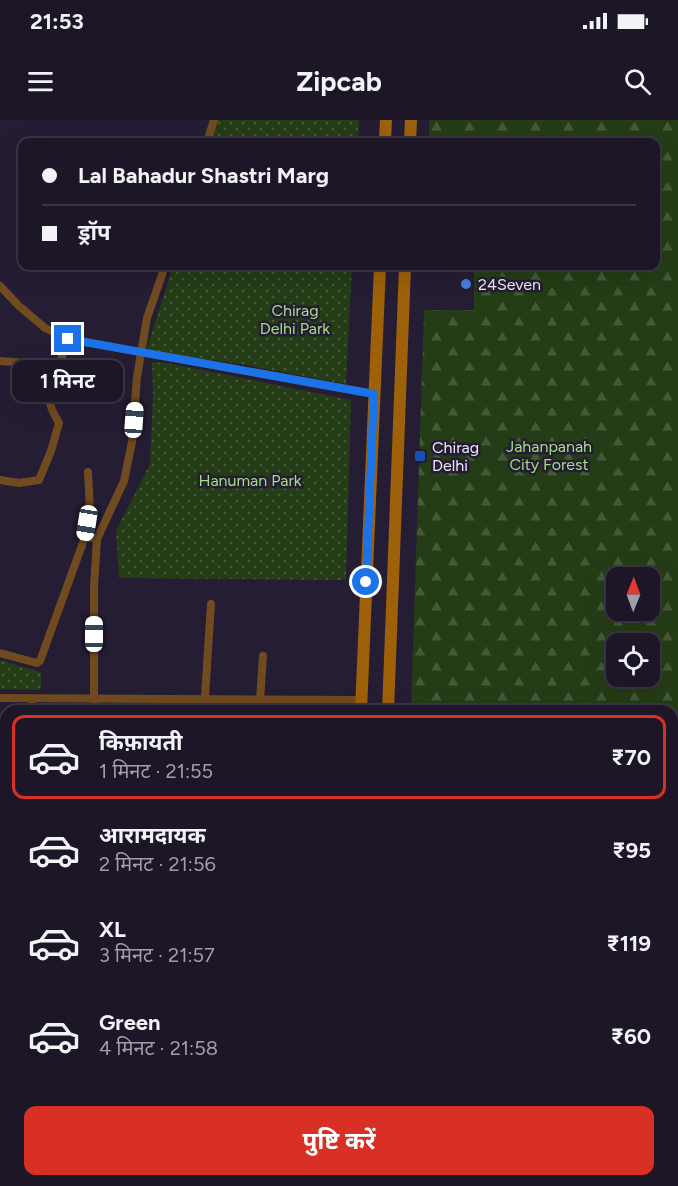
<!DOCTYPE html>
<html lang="hi">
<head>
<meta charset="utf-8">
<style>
  body { margin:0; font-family:Figtree,"Noto Sans Devanagari",sans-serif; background:#251f2f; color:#f1f3f6; height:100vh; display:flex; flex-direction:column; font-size:22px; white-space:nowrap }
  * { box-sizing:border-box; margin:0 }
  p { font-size:20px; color:#a09fa7 }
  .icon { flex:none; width:33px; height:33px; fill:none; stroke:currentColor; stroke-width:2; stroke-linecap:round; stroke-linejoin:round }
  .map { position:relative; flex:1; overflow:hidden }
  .sheet { position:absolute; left:0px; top:585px; width:678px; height:482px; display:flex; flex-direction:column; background:#1c1627; border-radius:18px 18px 0 0; box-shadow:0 6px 24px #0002,0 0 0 2px #3a3544 }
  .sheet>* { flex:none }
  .banner { position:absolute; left:18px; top:18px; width:642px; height:132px; border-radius:12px; box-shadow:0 6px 24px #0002,0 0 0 2px #3a3544; display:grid; align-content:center; height:132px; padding:0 24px; background:#1c1627 }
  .needle { width:39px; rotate:1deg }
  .tools { position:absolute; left:606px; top:447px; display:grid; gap:12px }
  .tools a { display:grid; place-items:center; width:54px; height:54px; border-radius:12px; background:#1c1627; box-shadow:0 6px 24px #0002,0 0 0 2px #3a3544; font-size:30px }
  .end { position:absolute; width:27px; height:27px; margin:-14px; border:8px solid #1a73e8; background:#fff; box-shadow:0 0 0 3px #fff }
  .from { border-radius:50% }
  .bubble { position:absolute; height:42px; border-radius:12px; background:#1c1627; box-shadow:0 6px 24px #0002,0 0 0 2px #3a3544; font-size:20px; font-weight:700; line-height:42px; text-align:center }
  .car { position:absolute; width:18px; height:36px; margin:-18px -9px; border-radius:8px; box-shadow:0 0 4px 2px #0007; background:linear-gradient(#fff 24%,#345 0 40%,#fff 0 76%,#345 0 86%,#fff 0) }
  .banner b { display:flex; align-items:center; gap:21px; height:57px; font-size:22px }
  .banner b+b { border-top:2px solid #3a3544 }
  .banner i { width:15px; height:15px; background:#f1f3f6 }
  ul { padding:10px 0 0; list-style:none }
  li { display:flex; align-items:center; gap:18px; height:84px; margin:0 12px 9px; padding:0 12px; border:3px solid transparent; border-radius:12px }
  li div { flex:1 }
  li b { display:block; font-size:22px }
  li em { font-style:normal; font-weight:700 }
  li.active { border-color:#d93025 }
  li>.icon { width:54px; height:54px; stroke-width:1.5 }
  .button { display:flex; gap:12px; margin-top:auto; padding:12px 24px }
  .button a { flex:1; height:69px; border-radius:12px; background:#d93025; color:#fff; font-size:24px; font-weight:700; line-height:69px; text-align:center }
  .status { display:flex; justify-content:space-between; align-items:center; height:42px; padding:0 30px; background:#1c1627; direction:ltr }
  .status svg { height:16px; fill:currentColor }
  header { display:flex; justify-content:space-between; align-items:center; height:78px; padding:0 24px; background:#1c1627; font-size:27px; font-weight:700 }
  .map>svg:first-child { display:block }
  .forest { fill:url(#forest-firs); fill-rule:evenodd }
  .park { fill:url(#park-dots) }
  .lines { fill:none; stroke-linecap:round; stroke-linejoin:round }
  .street { stroke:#714b20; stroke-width:8 }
  .secondary { stroke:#9d6109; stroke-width:12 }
  .route { stroke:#1a73e8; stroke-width:8 }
  .shop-dot { fill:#3f7fe0; stroke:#251d34; stroke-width:2 }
  .transit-dot { fill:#1a4fb4; stroke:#251d34; stroke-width:2 }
  .labels { text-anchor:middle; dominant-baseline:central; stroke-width:5; stroke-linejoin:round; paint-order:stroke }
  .poi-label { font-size:16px; fill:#eeeafa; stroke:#251d34; text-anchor:start }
  .park-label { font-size:16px; fill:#a2df7e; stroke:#251d34 }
</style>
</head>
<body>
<div class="status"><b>21:53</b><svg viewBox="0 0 49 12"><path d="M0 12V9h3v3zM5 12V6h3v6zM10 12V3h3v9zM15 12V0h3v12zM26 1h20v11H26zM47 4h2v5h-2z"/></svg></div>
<header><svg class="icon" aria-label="menu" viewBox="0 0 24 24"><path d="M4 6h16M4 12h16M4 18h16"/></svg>Zipcab<svg class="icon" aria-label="search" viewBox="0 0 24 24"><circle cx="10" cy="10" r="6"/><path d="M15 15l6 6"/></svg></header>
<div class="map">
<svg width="678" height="1066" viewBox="0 0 678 1066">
  <defs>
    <pattern id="forest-firs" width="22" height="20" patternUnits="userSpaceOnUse" patternTransform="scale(1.5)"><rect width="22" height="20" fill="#253d16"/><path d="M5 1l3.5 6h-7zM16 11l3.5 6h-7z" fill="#455939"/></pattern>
    <pattern id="park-dots" width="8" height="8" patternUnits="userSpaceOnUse" patternTransform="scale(1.5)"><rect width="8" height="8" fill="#253d16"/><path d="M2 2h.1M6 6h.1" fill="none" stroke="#455939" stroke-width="1.8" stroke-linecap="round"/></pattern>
  </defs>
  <rect width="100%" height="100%" fill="#251d34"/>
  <!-- forest -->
  <path class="forest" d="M429,0H678V1066H390V1060H672V591H411L424,190H474V146H656V22H429ZM616,458H650V490H616ZM616,524H650V556H616Z"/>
  <!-- park -->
  <g class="park">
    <polygon points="216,0 359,0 358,22 210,22"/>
    <polygon points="173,146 352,146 346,264 240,244 146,231"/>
    <polygon points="152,242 168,243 351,280 346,460 119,458 116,411 150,344 153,277"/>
    <polygon points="0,540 41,552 41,570 0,569"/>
    <polygon points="0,869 6,870 6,930 0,930"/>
  </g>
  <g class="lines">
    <!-- street -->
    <g class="street">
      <polyline points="207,22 214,0"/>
      <polyline points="0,166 19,186 45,208 68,219 374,274"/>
      <polyline points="0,241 59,245 68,219"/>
      <path d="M0,360L19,363L39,360L51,331L59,303C43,277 49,272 59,245"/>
      <polyline points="85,417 90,390 88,352"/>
      <polyline points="0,533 37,543 40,541 85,417 97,419"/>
      <polyline points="0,578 361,580"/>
      <polyline points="31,578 34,591"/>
      <polyline points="260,580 263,536"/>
      <polyline points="94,591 94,467 97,419 124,361 132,322 137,257 147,198 165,146"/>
      <polyline points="204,591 211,484"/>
      <polyline points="0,675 6,675"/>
      <polyline points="0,706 6,706"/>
      <polyline points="0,825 6,826"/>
      <polyline points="2,864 6,838"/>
      <polyline points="0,929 6,929"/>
      <polyline points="0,972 6,972"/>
      <polyline points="172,1060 182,1066"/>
      <polyline points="90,1066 114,1060"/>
    </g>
    <!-- secondary -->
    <g class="secondary">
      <polyline points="385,22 386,0"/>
      <polyline points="410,22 411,0"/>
      <polyline points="361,591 380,146"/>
      <polyline points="388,591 405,146"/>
      <polyline points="0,1025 6,1023"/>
      <polyline points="0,1042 6,1041"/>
      <polyline points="341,1066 341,1060"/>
      <polyline points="369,1066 369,1060"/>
    </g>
  </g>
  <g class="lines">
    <!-- route -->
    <polyline class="route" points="68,219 374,274 366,462"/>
  </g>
  <!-- markers -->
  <circle class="shop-dot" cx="466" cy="164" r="6"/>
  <rect class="transit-dot" x="414" y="330" width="12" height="12" rx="3"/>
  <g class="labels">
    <!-- poi labels -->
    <g class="poi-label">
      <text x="478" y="164">24Seven</text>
      <text x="432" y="327">Chirag<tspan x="432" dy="18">Delhi</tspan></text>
    </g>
    <!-- park labels -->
    <g class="park-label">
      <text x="295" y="190">Chirag<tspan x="295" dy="18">Delhi Park</tspan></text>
      <text x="549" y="326">Jahanpanah<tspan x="549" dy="18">City Forest</tspan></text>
      <text x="250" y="360">Hanuman Park</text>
    </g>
  </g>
</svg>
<div class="tools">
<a><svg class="needle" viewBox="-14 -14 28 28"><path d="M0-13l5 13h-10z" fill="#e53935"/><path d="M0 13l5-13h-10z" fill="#a09fa7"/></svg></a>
<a><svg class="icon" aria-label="locate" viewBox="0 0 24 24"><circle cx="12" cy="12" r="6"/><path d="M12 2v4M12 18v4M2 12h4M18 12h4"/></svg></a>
</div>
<i class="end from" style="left:366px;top:462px"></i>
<i class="end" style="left:68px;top:219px"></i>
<div class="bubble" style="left:12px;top:240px;width:111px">1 मिनट</div>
<i class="car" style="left:134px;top:300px;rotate:4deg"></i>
<i class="car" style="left:87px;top:403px;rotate:189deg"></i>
<i class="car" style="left:94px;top:514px;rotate:0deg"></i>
<div class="banner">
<b><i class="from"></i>Lal Bahadur Shastri Marg</b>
<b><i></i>ड्रॉप</b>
</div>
<section class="sheet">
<ul>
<li class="active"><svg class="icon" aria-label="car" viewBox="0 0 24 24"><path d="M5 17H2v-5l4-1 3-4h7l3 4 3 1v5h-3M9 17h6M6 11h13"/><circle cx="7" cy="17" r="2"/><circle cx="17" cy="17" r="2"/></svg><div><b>किफ़ायती</b><p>1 मिनट · 21:55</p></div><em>₹70</em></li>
<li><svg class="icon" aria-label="car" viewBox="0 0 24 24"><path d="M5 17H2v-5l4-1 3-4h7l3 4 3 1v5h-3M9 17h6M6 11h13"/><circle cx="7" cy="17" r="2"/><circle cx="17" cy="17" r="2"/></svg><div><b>आरामदायक</b><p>2 मिनट · 21:56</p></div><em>₹95</em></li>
<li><svg class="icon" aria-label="car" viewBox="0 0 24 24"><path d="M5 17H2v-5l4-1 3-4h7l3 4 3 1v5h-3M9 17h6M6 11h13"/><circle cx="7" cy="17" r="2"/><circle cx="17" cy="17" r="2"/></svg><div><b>XL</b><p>3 मिनट · 21:57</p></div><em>₹119</em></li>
<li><svg class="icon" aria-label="car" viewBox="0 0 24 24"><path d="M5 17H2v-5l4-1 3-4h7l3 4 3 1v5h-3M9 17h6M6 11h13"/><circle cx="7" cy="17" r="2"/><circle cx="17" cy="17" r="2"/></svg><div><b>Green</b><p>4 मिनट · 21:58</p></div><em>₹60</em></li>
</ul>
<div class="button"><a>पुष्टि करें</a></div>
</section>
</div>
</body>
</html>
